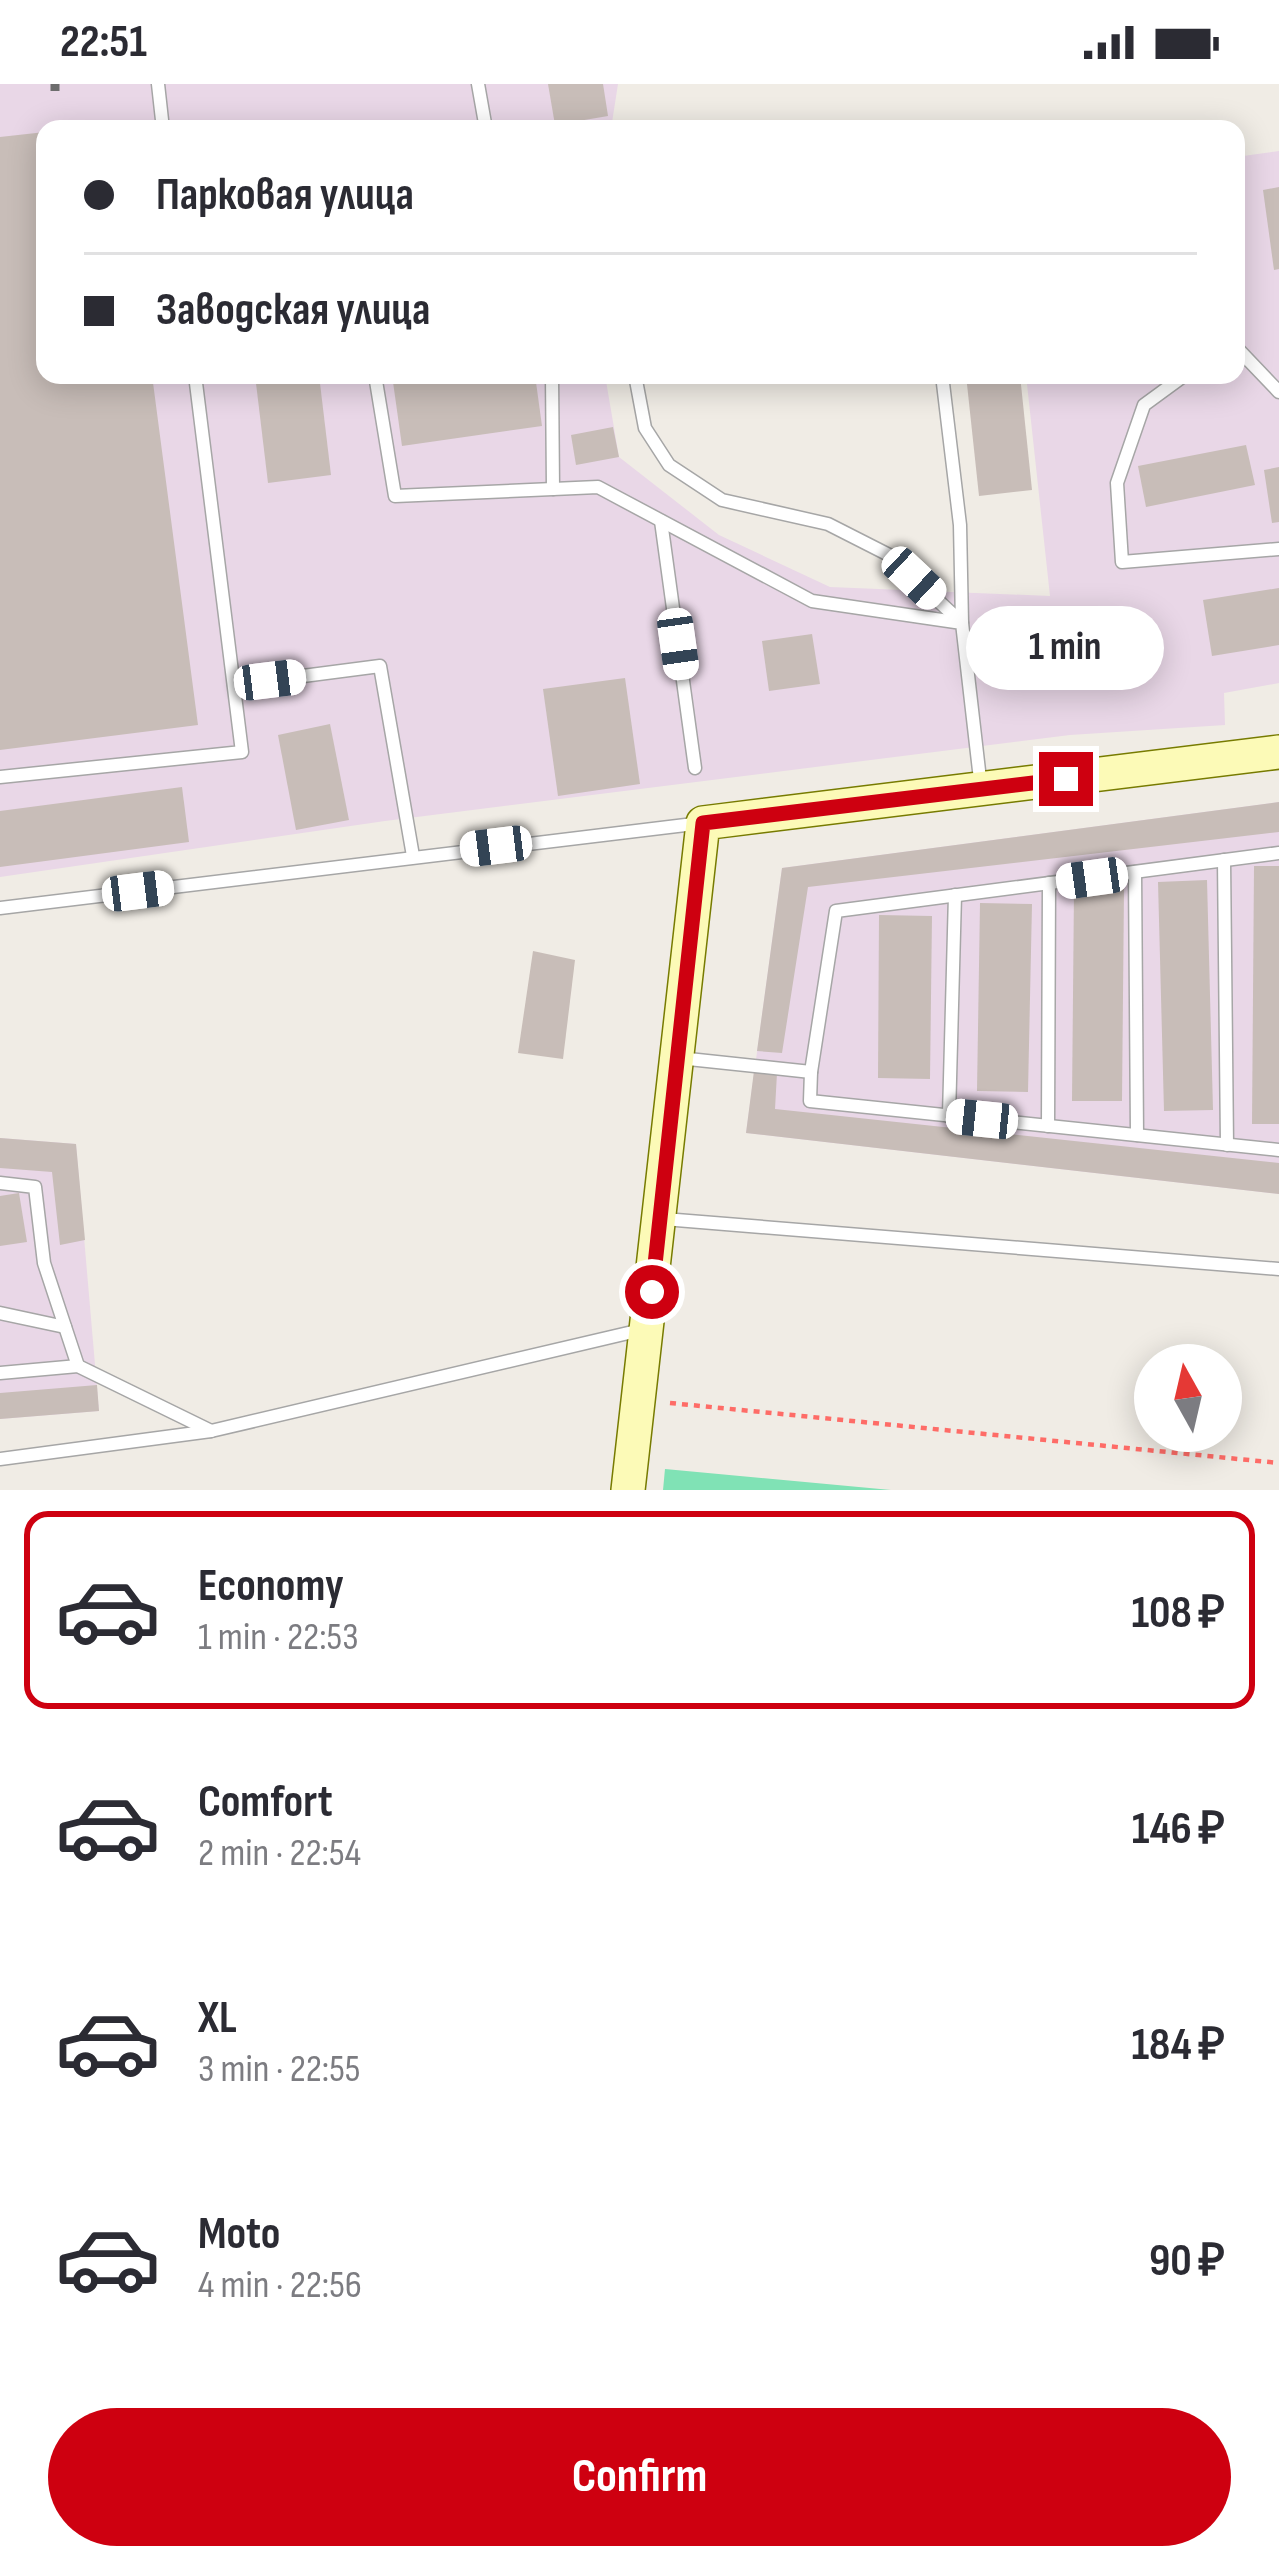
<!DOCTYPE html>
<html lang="en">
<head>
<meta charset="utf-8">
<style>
  body { margin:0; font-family:"Sofia Sans Condensed",sans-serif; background:#f2f2f3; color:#2b2b33; height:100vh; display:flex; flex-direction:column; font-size:45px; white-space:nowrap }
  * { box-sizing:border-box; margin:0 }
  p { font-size:39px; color:#7c7c81 }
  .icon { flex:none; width:66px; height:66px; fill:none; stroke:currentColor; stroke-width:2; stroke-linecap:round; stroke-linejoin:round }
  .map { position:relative; height:1406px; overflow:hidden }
  .drawer { display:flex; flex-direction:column; background:#fff; flex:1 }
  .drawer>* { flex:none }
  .banner { position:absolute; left:36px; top:36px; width:1209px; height:264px; border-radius:24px; box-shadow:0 6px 30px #0003; display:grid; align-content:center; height:264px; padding:0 48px; background:#fff }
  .needle { width:78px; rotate:352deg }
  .tools { position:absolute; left:1134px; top:1260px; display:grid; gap:24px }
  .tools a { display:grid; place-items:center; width:108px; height:108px; border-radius:50%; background:#fff; box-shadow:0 6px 30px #0003; font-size:60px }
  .end { position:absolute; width:54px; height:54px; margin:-27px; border:15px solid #ce0010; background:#fff; box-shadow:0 0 0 6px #fff }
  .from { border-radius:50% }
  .bubble { position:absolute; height:84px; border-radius:42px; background:#fff; box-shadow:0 6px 30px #0003; font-size:39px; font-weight:700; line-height:84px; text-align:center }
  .car { position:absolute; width:36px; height:72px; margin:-36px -18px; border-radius:15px; box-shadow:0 0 9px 3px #0007; background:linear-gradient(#fff 24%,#345 0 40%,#fff 0 76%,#345 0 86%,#fff 0) }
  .banner b { display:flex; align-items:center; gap:42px; height:114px; font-size:45px }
  .banner b+b { border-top:3px solid #e1e1e2 }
  .banner i { width:30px; height:30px; background:#2b2b33 }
  ul { padding:21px 0 0; list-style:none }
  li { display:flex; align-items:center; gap:36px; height:198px; margin:0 24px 18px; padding:0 24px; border:6px solid transparent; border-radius:24px }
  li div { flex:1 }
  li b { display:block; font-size:45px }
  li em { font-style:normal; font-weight:700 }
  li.on { border-color:#ce0010 }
  li>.icon { width:108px; height:108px; stroke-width:1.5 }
  .primary-button { display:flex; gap:24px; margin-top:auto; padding:24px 48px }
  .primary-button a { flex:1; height:138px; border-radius:72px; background:#ce0010; color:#fff; font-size:48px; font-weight:700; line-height:138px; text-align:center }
  .status { display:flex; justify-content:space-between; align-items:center; height:84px; padding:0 60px; background:#fff; direction:ltr }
  .status svg { height:33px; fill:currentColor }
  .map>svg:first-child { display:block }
  .industrial { fill:#e9d7e7 }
  .pitch { fill:#80e2b5 }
  .building { fill:#c8bdb8 }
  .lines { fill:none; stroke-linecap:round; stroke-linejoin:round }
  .lane-casing { stroke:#a6a6a6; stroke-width:15 }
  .secondary-casing { stroke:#777b01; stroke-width:36 }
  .path { stroke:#fe6c67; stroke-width:4.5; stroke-dasharray:6 6; stroke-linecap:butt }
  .lane { stroke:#fff; stroke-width:12 }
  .secondary { stroke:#fcfab7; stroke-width:33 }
  .rail { stroke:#6d6d6d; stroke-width:9; stroke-dasharray:24 24; stroke-linecap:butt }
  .route { stroke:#ce0010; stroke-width:15 }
</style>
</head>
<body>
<div class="status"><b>22:51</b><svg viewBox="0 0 49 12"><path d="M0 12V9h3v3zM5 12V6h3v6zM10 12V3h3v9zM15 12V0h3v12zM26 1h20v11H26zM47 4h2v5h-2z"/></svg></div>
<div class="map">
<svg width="1279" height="1406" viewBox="0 0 1279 1406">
  <rect width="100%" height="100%" fill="#f0ece5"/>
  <!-- industrial -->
  <g class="industrial">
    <polygon points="0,0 618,0 611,45 45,45 45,291 605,291 619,373 719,451 830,503 1050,512 1026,291 1236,291 1236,73 1279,67 1279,599 1224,609 1225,641 1070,651 385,737 0,793"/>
    <polygon points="1279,718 1279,1110 746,1049 782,784"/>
    <polygon points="0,1054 76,1060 99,1327 0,1335"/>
  </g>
  <!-- pitch -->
  <polygon class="pitch" points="665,1385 891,1406 663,1406"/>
  <!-- building -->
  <g class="building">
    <polygon points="548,0 603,0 608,32 555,41"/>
    <polygon points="45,48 45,291 152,291 198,641 0,666 0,53"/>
    <polygon points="1279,103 1279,185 1274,186 1263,106"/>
    <polygon points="255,291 319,291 331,391 268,399"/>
    <polygon points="392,291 535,291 542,342 402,362"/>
    <polygon points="966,291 1020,291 1032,406 979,412"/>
    <polygon points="613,343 619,373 576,381 571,351"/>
    <polygon points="1246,361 1255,401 1146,423 1138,382"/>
    <polygon points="1279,383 1279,438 1272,439 1264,386"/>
    <polygon points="1279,504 1279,561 1212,572 1203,516"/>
    <polygon points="812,550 820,600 769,607 762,557"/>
    <polygon points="625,594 640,700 558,712 543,605"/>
    <polygon points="330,640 349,736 296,746 278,651"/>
    <polygon points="182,703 189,758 0,783 0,727"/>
    <polygon points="1279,718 1279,748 808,803 782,969 757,967 782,784"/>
    <polygon points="1254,782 1279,782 1279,1040 1252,1040"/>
    <polygon points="1207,796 1213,1026 1164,1027 1158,798"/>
    <polygon points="1074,805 1124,805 1122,1017 1072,1017"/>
    <polygon points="980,819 1032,820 1028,1008 977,1007"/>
    <polygon points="879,831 932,832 930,995 878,994"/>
    <polygon points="533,867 575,876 563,975 518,969"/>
    <polygon points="754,987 777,989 775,1025 1279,1079 1279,1110 746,1049"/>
    <polygon points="0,1054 76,1060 85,1156 60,1161 52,1088 0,1084"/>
    <polygon points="19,1109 27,1158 0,1162 0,1112"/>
    <polygon points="97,1301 99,1327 0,1335 0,1309"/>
  </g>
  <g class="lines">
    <defs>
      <g id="lane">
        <polyline points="158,0 163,45"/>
        <polyline points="478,0 486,45"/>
        <polyline points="1236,263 1279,308"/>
        <polyline points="375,291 395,412 598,403 812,517 962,539 981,704"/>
        <polyline points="552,291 553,405"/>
        <polyline points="635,291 645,344 669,381 722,416 828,440 889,471 962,539 960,441 942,291"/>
        <polyline points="1185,291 1144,321 1117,399 1122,478 1279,465"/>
        <polyline points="661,437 695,684"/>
        <polyline points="234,601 380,582 413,772"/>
        <polyline points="0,693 242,668 195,291"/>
        <polyline points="1224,776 1227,1061"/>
        <polyline points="1135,788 1137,1051"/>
        <polyline points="0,824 702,739"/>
        <polyline points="679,974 811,988 810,1017 1279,1066"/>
        <polyline points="811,988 836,827 1279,769"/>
        <polyline points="949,1032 955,811"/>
        <polyline points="1048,1042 1049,799"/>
        <polyline points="0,1099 35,1103 44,1179 78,1282"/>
        <polyline points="664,1135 1279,1185"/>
        <polyline points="0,1229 65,1243"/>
        <polyline points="0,1289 78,1282 211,1347"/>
        <polyline points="0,1375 211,1347 641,1246"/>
      </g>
      <polyline id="secondary" points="628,1406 703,739 1279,668"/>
    </defs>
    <!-- lane casing -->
    <use href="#lane" class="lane-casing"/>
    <!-- secondary casing -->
    <use href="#secondary" class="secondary-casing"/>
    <!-- path -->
    <polyline class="path" points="670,1319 1279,1379"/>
    <!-- lane -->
    <use href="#lane" class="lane"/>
    <!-- secondary -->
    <use href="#secondary" class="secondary"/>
    <!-- rail -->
    <polyline class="rail" points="55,7 55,0"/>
  </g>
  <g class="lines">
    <!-- route -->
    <polyline class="route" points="652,1208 703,739 1066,695"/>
  </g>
</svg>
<div class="tools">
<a><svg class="needle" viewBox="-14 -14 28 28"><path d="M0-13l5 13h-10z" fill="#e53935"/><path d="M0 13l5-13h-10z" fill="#7c7c81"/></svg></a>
</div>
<i class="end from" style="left:652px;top:1208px"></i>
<i class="end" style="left:1066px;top:695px"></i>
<div class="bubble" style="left:966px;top:522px;width:198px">1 min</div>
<i class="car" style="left:914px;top:494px;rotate:133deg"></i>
<i class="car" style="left:678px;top:560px;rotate:172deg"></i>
<i class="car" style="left:270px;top:596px;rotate:83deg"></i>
<i class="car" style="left:496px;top:762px;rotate:263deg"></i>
<i class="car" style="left:1092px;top:794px;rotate:262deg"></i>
<i class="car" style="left:138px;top:807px;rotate:83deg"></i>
<i class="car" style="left:982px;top:1035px;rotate:276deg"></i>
<div class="banner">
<b><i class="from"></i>Парковая улица</b>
<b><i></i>Заводская улица</b>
</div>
</div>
<section class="drawer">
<ul>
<li class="on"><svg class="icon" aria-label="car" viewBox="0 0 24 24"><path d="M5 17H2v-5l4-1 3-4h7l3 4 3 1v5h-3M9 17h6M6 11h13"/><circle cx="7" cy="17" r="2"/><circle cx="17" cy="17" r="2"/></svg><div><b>Economy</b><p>1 min · 22:53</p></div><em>108 ₽</em></li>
<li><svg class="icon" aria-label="car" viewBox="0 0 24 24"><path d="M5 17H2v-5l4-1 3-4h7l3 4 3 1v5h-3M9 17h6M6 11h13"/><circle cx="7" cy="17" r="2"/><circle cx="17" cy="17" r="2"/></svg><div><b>Comfort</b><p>2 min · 22:54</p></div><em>146 ₽</em></li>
<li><svg class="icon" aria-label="car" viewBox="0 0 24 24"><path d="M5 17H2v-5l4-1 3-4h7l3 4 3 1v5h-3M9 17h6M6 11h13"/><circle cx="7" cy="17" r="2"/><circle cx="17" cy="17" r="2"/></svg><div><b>XL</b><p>3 min · 22:55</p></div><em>184 ₽</em></li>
<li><svg class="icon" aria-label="car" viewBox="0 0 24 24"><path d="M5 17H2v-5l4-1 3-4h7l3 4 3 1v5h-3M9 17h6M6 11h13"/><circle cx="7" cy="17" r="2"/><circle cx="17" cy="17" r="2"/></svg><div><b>Moto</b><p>4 min · 22:56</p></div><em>90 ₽</em></li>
</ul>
<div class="primary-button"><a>Confirm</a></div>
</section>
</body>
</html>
